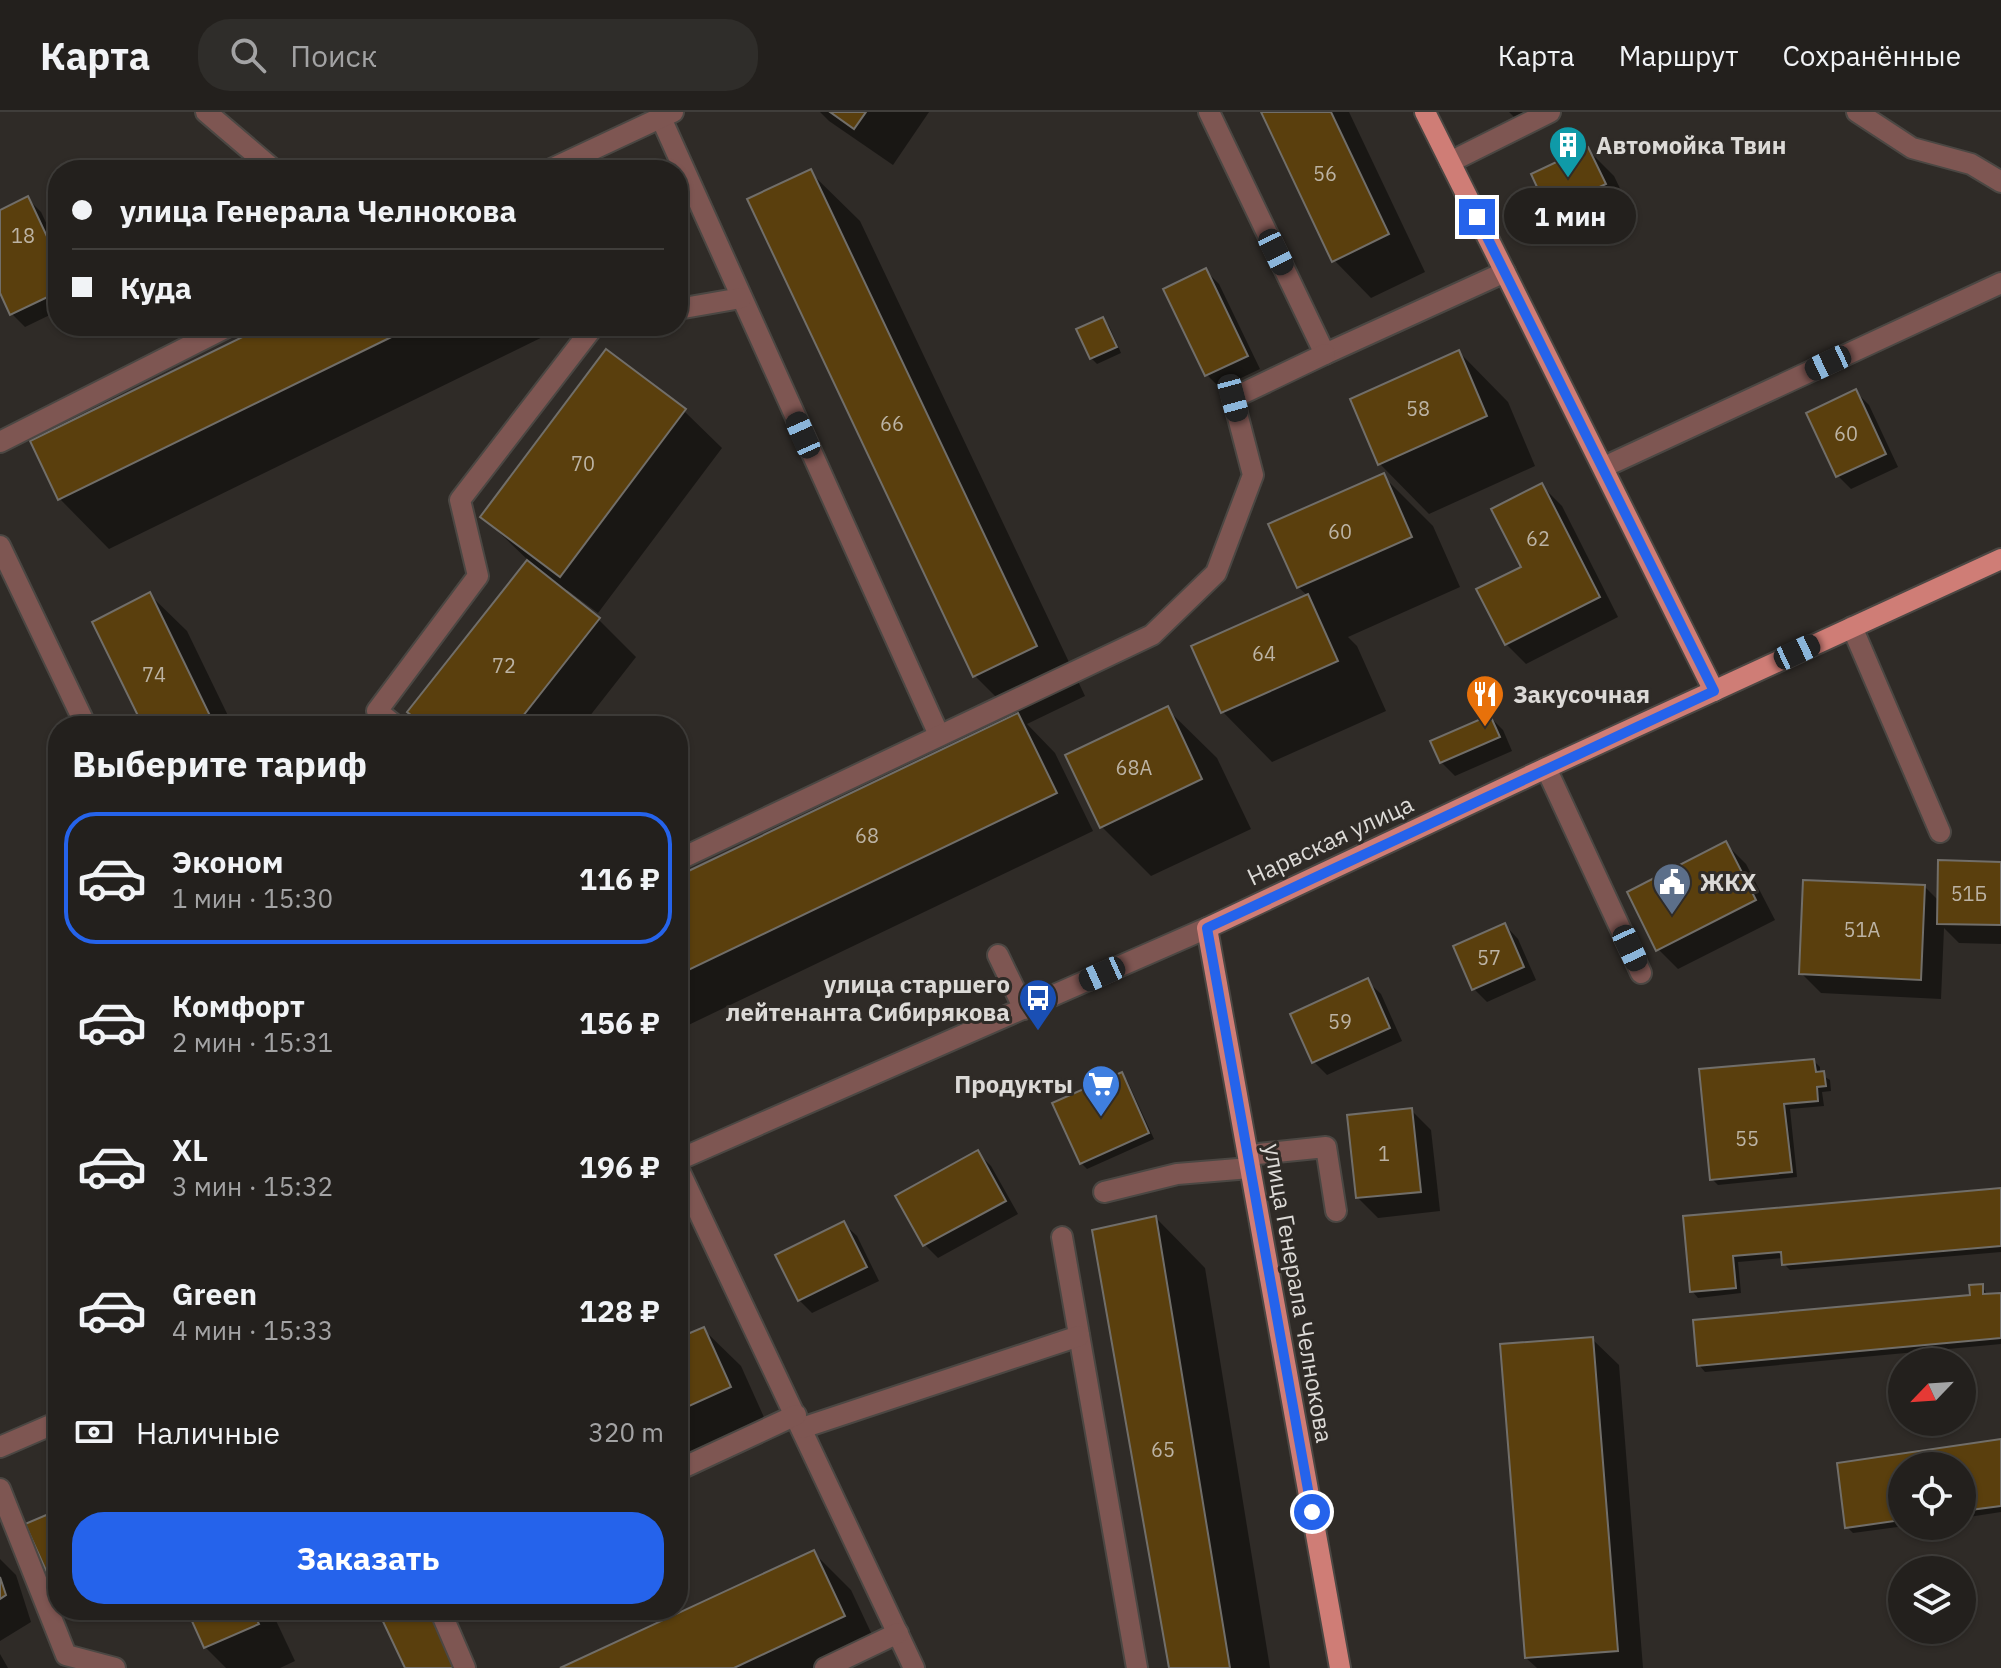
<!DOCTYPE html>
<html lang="ru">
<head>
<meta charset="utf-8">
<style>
  body { margin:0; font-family:"IBM Plex Sans",sans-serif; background:#2f2d2a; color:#f1f3f6; height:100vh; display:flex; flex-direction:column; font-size:30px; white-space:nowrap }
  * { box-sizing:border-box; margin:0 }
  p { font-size:26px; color:#a3a3a4 }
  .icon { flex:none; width:44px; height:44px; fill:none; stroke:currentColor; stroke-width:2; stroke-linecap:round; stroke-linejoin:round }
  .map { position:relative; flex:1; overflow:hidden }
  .sheet { position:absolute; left:48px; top:604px; width:640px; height:904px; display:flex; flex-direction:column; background:#23201d; border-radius:32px; box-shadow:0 2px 6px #0004,0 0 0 2px #403e3b }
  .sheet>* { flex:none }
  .guide { position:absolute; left:48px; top:48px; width:640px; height:176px; border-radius:32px; box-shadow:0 2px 6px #0004,0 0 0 2px #403e3b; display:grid; align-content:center; height:176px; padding:0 24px; background:#23201d }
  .needle { width:52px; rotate:245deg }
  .fabs { position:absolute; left:1888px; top:1236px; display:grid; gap:16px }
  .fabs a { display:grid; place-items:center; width:88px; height:88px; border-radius:50%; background:#23201d; box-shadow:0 2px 6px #0004,0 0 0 2px #403e3b; font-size:40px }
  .end { position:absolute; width:36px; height:36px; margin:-18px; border:10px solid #2563eb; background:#fff; box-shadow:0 0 0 4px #fff }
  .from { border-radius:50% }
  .bubble { position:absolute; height:56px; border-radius:28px; background:#23201d; box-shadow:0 2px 6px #0004,0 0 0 2px #403e3b; font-size:26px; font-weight:700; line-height:56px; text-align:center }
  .car { position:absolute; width:24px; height:48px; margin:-24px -12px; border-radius:10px; box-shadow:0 0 6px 2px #0007; background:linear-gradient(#222 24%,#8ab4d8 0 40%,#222 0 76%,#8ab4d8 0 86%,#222 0) }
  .guide b { display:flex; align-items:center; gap:28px; height:76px; font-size:30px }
  .guide b+b { border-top:2px solid #403e3b }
  .guide i { width:20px; height:20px; background:#f1f3f6 }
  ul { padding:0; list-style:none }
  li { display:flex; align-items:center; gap:24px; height:132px; margin:0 16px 12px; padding:0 8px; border:4px solid transparent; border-radius:32px }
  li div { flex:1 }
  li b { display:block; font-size:30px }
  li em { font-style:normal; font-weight:700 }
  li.active { border-color:#2563eb }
  li>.icon { width:72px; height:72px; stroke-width:1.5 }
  h2 { padding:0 24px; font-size:36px; line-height:96px }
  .pay { display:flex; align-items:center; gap:20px; height:88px; padding:0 24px; font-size:30px }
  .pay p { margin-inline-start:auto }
  .cta { display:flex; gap:16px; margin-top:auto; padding:16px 24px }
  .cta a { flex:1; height:92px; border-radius:32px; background:#2563eb; color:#fff; font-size:32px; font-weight:700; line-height:92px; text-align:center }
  header { display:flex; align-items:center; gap:48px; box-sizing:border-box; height:112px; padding:0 40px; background:#23201d; border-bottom:2px solid #403e3b }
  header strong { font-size:38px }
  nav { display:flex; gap:44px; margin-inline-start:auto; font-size:28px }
  .search { width:560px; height:72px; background:#2f2d2a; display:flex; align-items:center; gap:20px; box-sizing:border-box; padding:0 28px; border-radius:32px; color:#a3a3a4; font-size:30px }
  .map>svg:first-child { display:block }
  .shadow { fill:#0007 }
  .building { fill:#5a3f0d; stroke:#716e69; stroke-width:2 }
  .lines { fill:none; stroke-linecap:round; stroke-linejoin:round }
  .minor-casing { stroke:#4b4743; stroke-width:24 }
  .major-casing { stroke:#4b4743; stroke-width:24 }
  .minor { stroke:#7e5652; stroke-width:20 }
  .major { stroke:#cf7d76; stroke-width:20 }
  .route { stroke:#2563eb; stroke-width:10 }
  .labels { text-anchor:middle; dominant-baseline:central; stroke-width:6; stroke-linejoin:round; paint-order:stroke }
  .number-label { font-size:20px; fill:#bcb3a4 }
  .poi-label { font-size:24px; font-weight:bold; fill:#dcdad7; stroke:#2f2b27; text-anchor:start }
  .street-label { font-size:24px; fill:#dcdad7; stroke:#2f2b27 }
</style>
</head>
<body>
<header>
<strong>Карта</strong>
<div class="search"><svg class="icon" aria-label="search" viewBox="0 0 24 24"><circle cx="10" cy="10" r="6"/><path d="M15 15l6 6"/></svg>Поиск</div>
<nav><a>Карта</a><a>Маршрут</a><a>Сохранённые</a></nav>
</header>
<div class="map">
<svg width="2001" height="1556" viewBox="0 0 2001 1556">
  <rect width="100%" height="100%" fill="#2f2b27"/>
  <!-- shadow -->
  <g class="shadow">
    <polygon points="820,0 929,0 893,53 829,9"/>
    <polygon points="1263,0 1349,0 1425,160 1371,186 1334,148"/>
    <polygon points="1509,0 1555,0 1524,15"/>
    <polygon points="1588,38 1614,64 1631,99 1576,124 1550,98"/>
    <polygon points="810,60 860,109 1085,584 1027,612 1055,641 1093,719 678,918 678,766 1015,604 975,564"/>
    <polygon points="28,87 41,100 58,136 58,199 25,215 12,202 0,176 0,100"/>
    <polygon points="1206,159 1219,172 1260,257 1220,276 1207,263"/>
    <polygon points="1103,208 1109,214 1121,241 1097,252 1091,246"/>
    <polygon points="269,214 565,214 109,437 60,387"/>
    <polygon points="1459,240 1508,290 1535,354 1429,402 1380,352"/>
    <polygon points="1855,279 1869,293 1898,355 1851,377 1838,364"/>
    <polygon points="684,299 722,336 598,501 567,478 565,481 599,508 636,545 582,614 424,614 410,600 529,449 483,405"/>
    <polygon points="1383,364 1433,414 1460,475 1348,525 1357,534 1386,599 1272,650 1223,600 1308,484 1298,475"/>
    <polygon points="1542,374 1562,394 1618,505 1526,552 1506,532"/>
    <polygon points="149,482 187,519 233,614 145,614"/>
    <polygon points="1167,597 1217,646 1251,717 1151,764 1102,715"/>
    <polygon points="1490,605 1503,618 1512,639 1455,664 1441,650"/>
    <polygon points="1726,732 1746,752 1775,808 1678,857 1658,837"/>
    <polygon points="2001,752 2001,832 1959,831 1944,816 1941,887 1821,881 1801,861 1925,775 1940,790"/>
    <polygon points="1505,813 1518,827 1536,868 1487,890 1474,877"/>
    <polygon points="1367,869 1381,882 1402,929 1327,963 1314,950"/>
    <polygon points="1814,949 1820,955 1820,962 1830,968 1831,979 1822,980 1824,994 1790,997 1797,1065 1718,1073 1712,1067"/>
    <polygon points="1121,962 1127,968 1154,1027 1087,1057 1081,1051"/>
    <polygon points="1411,998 1431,1018 1440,1099 1378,1106 1358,1086"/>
    <polygon points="978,1041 991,1054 1018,1102 938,1146 925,1133 898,1085"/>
    <polygon points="2001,1078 2001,1140 1790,1158 1784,1152 1783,1146 1738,1150 1741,1181 1698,1186 1692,1179 1685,1105"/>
    <polygon points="1156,1106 1205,1156 1270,1556 1171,1556"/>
    <polygon points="843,1111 857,1124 879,1169 812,1201 799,1188"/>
    <polygon points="1982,1174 1988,1184 2001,1183 2001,1232 1705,1260 1699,1253 1972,1185"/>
    <polygon points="703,1217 741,1254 767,1312 678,1353 678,1228"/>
    <polygon points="1592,1227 1619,1253 1643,1556 1537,1556 1526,1546"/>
    <polygon points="2001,1329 2001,1400 1962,1406 1962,1354 1902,1354 1902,1414 1905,1414 1853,1421 1847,1415 1839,1353"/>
    <polygon points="813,1440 851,1478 881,1542 851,1556 565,1556"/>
    <polygon points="0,1447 16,1463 31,1510 0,1529"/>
    <polygon points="80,1498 119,1498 92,1510"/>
    <polygon points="189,1498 271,1498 295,1549 280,1556 226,1556 205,1535"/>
    <polygon points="0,1542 8,1556 0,1556"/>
  </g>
  <!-- building -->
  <g class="building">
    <polygon points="830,0 866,0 854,17"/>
    <polygon points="1261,0 1331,0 1389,122 1332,150"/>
    <polygon points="1588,35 1606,72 1548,99 1531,62"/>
    <polygon points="811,57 1037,534 973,565 747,87"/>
    <polygon points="28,84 58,148 58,180 10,203 0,181 0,98"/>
    <polygon points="1206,156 1248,244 1205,264 1163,177"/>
    <polygon points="1103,205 1117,235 1090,247 1076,217"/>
    <polygon points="265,214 414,214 58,388 30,329"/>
    <polygon points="606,237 686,297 560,465 480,405"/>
    <polygon points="1459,238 1487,304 1378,353 1350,287"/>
    <polygon points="1856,277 1886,342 1836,365 1806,301"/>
    <polygon points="1384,361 1412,425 1297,476 1268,412"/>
    <polygon points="1542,371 1600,485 1505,533 1476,477 1521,455 1491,397"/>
    <polygon points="527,448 600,506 515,614 425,614 407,600"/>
    <polygon points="150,480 215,614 143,614 92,510"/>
    <polygon points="1308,482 1338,549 1221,601 1191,534"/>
    <polygon points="1168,594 1202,667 1100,716 1065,643"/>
    <polygon points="1018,601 1057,681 678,863 678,764"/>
    <polygon points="1490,603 1500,625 1440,651 1430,629"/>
    <polygon points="1726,729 1756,788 1656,839 1627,780"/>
    <polygon points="1938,748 2001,750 2001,813 1937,812"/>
    <polygon points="1803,768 1925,773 1921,868 1799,862"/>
    <polygon points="1505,811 1524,855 1472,878 1453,834"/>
    <polygon points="1368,866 1390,916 1312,951 1290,902"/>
    <polygon points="1814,947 1816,960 1824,959 1826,974 1817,975 1818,989 1784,992 1792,1060 1710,1068 1699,957"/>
    <polygon points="1122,960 1149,1021 1080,1052 1052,991"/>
    <polygon points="1412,996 1421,1080 1356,1086 1347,1003"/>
    <polygon points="978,1038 1006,1089 923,1134 895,1084"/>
    <polygon points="2001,1076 2001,1134 1782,1153 1781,1140 1733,1144 1736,1176 1690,1180 1683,1104"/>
    <polygon points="1156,1104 1230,1556 1169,1556 1092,1118"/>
    <polygon points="844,1109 867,1155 798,1189 775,1143"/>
    <polygon points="1983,1172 1983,1182 2001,1181 2001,1226 1697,1254 1693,1208 1970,1183 1969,1173"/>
    <polygon points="704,1215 731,1275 678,1299 678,1226"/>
    <polygon points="1593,1225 1618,1539 1525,1546 1500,1232"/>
    <polygon points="2001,1327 2001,1394 1962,1399 1962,1354 1902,1354 1902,1408 1845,1416 1837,1351"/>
    <polygon points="58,1398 58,1471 53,1474 25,1412"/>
    <polygon points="814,1438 845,1504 734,1556 560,1556"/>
    <polygon points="0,1465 6,1483 0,1487"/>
    <polygon points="187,1498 252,1498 259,1512 204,1536"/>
    <polygon points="385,1498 433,1498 460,1556 405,1556 379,1501"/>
  </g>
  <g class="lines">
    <defs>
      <g id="minor">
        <polyline points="206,0 274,58"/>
        <polyline points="1209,0 1325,242 1505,160"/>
        <polyline points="1857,0 1912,36 1971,52 2001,70"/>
        <polyline points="661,6 939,623"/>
        <polyline points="1450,50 1550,0"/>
        <polyline points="549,58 673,0"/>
        <polyline points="678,197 741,186"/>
        <polyline points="0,330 229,214"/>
        <polyline points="1604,355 2001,171"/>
        <polyline points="0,434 86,614"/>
        <polyline points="1852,515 1940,720"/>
        <polyline points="396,614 377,599 478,464 460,388 594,214"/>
        <polyline points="1546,656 1641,861"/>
        <polyline points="678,748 1152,523 1216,461 1253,363 1233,286 1325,242"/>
        <polyline points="998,843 1024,897"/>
        <polyline points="1248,1043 1326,1035 1336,1099"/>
        <polyline points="678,1048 1207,816"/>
        <polyline points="678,1056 914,1556"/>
        <polyline points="1104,1080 1177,1062 1250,1056"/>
        <polyline points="1062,1125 1137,1556"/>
        <polyline points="802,1316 1079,1224"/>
        <polyline points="0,1335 58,1310"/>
        <polyline points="678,1358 796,1303"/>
        <polyline points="0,1377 66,1543 115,1556"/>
        <polyline points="440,1498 465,1556"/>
        <polyline points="825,1556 898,1521"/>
      </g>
      <g id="major">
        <polyline points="1425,0 1714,579"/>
        <polyline points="1340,1556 1207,816 1546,656 2001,447"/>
      </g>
    </defs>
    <!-- minor casing -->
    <use href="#minor" class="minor-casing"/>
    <!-- major casing -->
    <use href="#major" class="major-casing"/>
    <!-- minor -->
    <use href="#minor" class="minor"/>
    <!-- major -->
    <use href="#major" class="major"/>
  </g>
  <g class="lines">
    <!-- route -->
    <polyline class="route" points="1312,1400 1207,816 1714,579 1477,105"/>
  </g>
  <!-- icons -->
  <defs>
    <symbol id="building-pin" viewBox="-11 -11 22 30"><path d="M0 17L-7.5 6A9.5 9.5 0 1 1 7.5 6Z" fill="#0f9aa8" stroke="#2f2b27"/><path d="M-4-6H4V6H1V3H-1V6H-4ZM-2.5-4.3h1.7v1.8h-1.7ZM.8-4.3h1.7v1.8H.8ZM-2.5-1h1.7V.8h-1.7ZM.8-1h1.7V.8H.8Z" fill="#fff"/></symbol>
    <symbol id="restaurant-pin" viewBox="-11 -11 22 30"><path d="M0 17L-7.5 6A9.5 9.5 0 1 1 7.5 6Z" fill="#e8710a" stroke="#2f2b27"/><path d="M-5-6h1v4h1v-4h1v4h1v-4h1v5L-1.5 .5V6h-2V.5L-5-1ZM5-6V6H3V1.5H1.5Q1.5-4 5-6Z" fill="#fff"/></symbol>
    <symbol id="civic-pin" viewBox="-11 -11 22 30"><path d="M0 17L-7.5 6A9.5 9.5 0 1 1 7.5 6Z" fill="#5c6f8a" stroke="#2f2b27"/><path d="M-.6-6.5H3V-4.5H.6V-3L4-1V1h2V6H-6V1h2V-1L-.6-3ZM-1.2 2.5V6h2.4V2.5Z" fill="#fff"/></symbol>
    <symbol id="bus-pin" viewBox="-11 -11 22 30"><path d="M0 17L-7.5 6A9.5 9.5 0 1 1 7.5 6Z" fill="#1a4fb4" stroke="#2f2b27"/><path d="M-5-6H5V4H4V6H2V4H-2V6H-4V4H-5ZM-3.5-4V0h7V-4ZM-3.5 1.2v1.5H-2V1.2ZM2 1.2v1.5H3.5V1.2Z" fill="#fff"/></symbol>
    <symbol id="supermarket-pin" viewBox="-11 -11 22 30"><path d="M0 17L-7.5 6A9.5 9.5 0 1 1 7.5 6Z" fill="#3f7fe0" stroke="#2f2b27"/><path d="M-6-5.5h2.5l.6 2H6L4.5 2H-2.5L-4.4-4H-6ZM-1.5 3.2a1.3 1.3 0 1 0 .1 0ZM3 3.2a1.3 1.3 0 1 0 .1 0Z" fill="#fff"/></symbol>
  </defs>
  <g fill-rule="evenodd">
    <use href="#building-pin" x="1546" y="11" width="44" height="60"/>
    <use href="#restaurant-pin" x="1463" y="560" width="44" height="60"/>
    <use href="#civic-pin" x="1650" y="748" width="44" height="60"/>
    <use href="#bus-pin" x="1016" y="864" width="44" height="60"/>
    <use href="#supermarket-pin" x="1079" y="950" width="44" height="60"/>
  </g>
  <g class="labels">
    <!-- number labels -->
    <g class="number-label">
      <text x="1325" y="61">56</text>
      <text x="23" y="123">18</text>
      <text x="1418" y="296">58</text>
      <text x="892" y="311">66</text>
      <text x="1846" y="321">60</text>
      <text x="583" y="351">70</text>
      <text x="1340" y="419">60</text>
      <text x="1538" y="426">62</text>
      <text x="1264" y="541">64</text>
      <text x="504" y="553">72</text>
      <text x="154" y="562">74</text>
      <text x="1134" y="655">68А</text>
      <text x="867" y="723">68</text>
      <text x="1969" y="781">51Б</text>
      <text x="1862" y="817">51А</text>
      <text x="1489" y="845">57</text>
      <text x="1340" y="909">59</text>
      <text x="1747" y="1026">55</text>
      <text x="1384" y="1041">1</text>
      <text x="1163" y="1337">65</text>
    </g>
    <!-- poi labels -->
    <g class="poi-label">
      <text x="1596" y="33">Автомойка Твин</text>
      <text x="1513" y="582">Закусочная</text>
      <text x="1700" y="770">ЖКХ</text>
      <text x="1010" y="872" text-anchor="end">улица старшего<tspan x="1010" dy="28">лейтенанта Сибирякова</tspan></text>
      <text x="1073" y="972" text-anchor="end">Продукты</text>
    </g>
    <!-- street labels -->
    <g class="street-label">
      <text transform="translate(1330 728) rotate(-25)">Нарвская улица</text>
      <text transform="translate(1299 1181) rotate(80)">улица Генерала Челнокова</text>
    </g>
  </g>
</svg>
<div class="fabs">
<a><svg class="needle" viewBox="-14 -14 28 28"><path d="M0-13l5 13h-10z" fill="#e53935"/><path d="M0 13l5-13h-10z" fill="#a3a3a4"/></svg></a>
<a><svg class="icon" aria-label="locate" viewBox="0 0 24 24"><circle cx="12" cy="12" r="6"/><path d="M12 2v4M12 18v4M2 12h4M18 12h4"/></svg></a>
<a><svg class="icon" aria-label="layers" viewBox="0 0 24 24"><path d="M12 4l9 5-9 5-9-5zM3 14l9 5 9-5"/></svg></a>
</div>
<i class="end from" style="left:1312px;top:1400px"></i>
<i class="end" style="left:1477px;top:105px"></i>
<div class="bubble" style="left:1504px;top:76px;width:132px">1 мин</div>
<i class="car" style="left:1276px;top:140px;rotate:154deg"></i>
<i class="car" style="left:1828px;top:251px;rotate:245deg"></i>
<i class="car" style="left:1233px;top:286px;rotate:165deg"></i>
<i class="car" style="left:803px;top:323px;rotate:336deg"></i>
<i class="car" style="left:1797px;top:540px;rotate:65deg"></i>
<i class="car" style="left:1630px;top:836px;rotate:155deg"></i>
<i class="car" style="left:1102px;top:862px;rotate:246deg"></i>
<div class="guide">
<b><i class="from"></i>улица Генерала Челнокова</b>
<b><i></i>Куда</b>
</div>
<section class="sheet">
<h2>Выберите тариф</h2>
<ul>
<li class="active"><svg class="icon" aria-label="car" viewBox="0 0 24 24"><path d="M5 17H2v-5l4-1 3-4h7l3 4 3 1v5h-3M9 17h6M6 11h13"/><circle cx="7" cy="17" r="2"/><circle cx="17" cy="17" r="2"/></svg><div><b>Эконом</b><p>1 мин · 15:30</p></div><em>116 ₽</em></li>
<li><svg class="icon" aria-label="car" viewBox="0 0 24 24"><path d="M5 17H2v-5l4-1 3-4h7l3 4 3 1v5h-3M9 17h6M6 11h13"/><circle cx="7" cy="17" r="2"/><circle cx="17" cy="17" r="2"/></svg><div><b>Комфорт</b><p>2 мин · 15:31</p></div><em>156 ₽</em></li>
<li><svg class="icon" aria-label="car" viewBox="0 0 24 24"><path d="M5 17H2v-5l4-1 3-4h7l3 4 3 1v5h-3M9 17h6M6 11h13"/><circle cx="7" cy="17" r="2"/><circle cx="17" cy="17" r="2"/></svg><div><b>XL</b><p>3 мин · 15:32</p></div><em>196 ₽</em></li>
<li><svg class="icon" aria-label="car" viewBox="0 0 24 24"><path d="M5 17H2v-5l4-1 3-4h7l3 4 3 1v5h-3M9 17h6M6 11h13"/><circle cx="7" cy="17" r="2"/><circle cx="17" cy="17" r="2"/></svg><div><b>Green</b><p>4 мин · 15:33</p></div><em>128 ₽</em></li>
</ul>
<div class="pay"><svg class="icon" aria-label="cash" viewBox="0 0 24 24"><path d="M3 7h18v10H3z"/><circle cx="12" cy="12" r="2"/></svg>Наличные<p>320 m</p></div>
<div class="cta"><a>Заказать</a></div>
</section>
</div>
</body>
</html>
